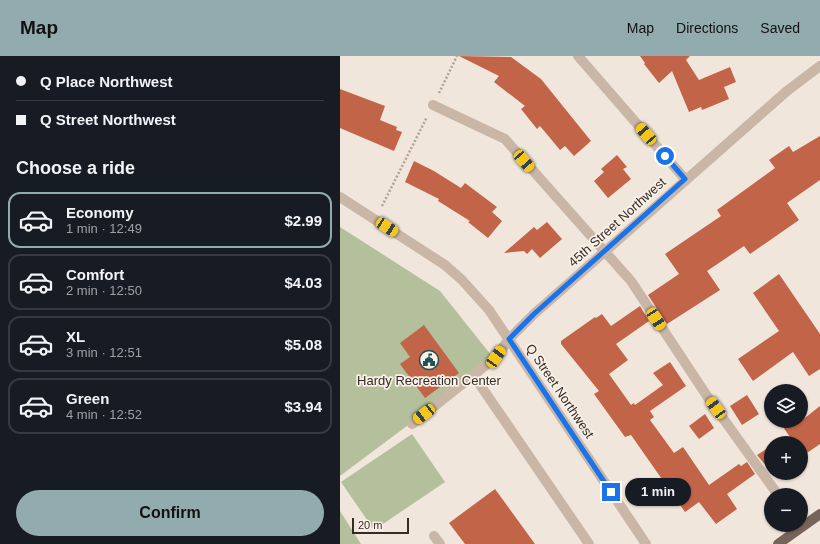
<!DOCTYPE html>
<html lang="en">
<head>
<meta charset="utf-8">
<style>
  body { margin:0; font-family:Helvetica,sans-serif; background:#242831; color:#f1f3f6; height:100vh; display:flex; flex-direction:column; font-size:15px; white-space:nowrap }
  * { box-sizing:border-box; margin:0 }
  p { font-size:13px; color:#9ea1a6 }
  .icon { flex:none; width:22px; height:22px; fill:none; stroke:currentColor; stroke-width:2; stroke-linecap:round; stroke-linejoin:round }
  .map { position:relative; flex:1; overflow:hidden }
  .panel { display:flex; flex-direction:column; background:#171b24; width:340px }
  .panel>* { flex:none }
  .banner { display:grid; align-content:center; height:88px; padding:0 16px; background:#171b24 }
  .tools { position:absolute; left:424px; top:328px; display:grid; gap:8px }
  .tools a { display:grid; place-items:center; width:44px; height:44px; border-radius:50%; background:#171b24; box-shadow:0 1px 3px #0004; font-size:20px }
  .scale { position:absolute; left:12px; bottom:10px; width:57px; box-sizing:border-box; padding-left:4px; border:2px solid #352c28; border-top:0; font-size:11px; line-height:14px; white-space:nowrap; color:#352c28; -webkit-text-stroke:3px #f9f0e7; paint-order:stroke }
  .end { position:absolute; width:18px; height:18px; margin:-9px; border:5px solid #1a73e8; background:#fff; box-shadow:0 0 0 2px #fff }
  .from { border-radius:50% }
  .bubble { position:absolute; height:28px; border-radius:14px; background:#171b24; box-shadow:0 1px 3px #0004; font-size:13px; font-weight:700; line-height:28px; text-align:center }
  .car { position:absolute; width:12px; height:24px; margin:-12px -6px; border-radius:5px; box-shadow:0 0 3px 1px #0007; background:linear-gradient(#f5c518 24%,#345 0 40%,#f5c518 0 76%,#345 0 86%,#f5c518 0) }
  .banner b { display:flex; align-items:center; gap:14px; height:38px; font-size:15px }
  .banner b+b { border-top:1px solid #363941 }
  .banner i { width:10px; height:10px; background:#f1f3f6 }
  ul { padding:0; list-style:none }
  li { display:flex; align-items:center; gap:12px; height:56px; margin:0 8px 6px; padding:0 8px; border:2px solid #363941; border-radius:12px }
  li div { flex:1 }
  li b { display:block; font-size:15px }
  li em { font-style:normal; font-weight:700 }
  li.on { border-color:#92abae }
  li>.icon { width:36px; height:36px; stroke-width:1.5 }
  h2 { padding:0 16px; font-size:18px; line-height:48px }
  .action { display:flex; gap:8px; margin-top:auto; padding:8px 16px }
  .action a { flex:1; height:46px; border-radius:24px; background:#92abae; color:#111; font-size:16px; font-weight:700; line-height:46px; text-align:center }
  header { display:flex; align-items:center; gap:24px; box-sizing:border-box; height:56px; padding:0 20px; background:#92abae; color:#111 }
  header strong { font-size:19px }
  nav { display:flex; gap:22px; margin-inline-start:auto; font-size:14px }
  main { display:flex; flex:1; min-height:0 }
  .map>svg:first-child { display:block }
  .green { fill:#b4bf9b }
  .building { fill:#c26448 }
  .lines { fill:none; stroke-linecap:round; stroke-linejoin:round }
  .path { stroke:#b4a092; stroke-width:2.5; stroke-dasharray:2 2; stroke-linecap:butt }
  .minor { stroke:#c9b6a7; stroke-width:10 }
  .major { stroke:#776359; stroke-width:10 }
  .route { stroke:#1a73e8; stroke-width:5 }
  .labels { text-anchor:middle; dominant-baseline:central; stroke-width:3.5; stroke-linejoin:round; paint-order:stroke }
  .street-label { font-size:13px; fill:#352c28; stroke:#f9f0e7 }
  .poi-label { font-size:13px; fill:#352c28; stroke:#f9f0e7 }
</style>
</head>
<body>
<header>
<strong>Map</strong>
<nav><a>Map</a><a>Directions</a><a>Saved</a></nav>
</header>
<main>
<section class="panel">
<div class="banner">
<b><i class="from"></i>Q Place Northwest</b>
<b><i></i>Q Street Northwest</b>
</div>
<h2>Choose a ride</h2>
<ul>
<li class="on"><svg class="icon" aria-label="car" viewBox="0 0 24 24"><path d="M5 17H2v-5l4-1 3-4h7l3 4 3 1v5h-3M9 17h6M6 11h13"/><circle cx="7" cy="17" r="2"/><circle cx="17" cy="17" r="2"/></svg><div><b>Economy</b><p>1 min · 12:49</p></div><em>$2.99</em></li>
<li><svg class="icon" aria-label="car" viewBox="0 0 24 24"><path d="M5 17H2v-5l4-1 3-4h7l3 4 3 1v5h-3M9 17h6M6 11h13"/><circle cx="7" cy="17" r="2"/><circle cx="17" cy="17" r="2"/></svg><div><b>Comfort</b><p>2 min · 12:50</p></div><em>$4.03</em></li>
<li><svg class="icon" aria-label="car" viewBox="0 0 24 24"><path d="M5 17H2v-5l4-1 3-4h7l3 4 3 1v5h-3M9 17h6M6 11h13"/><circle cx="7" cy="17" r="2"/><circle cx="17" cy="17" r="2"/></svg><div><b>XL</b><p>3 min · 12:51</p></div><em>$5.08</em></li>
<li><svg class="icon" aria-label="car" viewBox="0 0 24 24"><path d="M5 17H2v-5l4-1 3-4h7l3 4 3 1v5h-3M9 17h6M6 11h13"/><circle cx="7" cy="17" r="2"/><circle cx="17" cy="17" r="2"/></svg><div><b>Green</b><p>4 min · 12:52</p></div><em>$3.94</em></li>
</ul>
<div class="action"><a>Confirm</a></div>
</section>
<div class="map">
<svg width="480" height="488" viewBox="0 0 480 488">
  <rect width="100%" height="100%" fill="#f1e6db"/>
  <!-- green -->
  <g class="green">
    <polygon points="0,171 100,235 155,304 0,420"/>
    <polygon points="72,378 105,426 34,474 1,426"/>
    <polygon points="0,455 21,488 0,488"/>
  </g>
  <!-- building -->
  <g class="building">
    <polygon points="119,0 171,1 201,23 251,85 234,100 225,90 220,94 200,70 197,73 181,53 185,50 154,26 159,20"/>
    <polygon points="300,0 350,0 346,4 359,24 390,11 396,26 384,31 389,43 362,54 361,51 349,56 332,15 319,27 304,8 305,7"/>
    <polygon points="0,33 45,50 40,64 57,71 56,74 62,76 54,95 0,72"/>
    <polygon points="480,80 480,124 447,147 459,164 410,198 404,190 367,215 380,234 327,268 308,239 339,218 325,198 381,160 377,154 435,112 429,104 449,90 453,96"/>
    <polygon points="277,99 287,111 283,113 291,123 268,142 254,125 264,116 261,113"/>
    <polygon points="74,105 94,115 121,132 125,127 157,151 152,156 162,165 148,182 128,166 130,165 98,145 99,143 65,126"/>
    <polygon points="207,166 222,183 200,202 192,193 187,198 184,195 164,197 194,171 197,174"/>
    <polygon points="439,218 480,278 480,313 469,320 453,296 413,325 398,303 439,275 413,237"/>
    <polygon points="300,250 309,265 276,288 288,304 269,318 291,349 294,347 295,349 323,329 313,317 330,306 346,330 310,355 314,361 310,364 334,397 343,391 369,429 399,408 401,410 407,406 415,418 387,438 397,453 376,468 359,446 345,456 291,379 285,381 254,338 259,335 221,288 221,285 255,261 256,262 262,258 271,270"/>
    <polygon points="84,269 119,317 85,342 60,308 70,301 60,287"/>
    <polygon points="407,339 419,358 402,369 390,350"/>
    <polygon points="480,350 480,388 461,401 461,387 454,387 439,365 461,365"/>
    <polygon points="365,358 374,372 359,383 349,370"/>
    <polygon points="431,390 431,407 426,410 417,399"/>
    <polygon points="155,433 195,488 125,488 109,467"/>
  </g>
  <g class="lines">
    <!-- path -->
    <g class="path">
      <polyline points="99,37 117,0"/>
      <polyline points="42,150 87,61"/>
    </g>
    <!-- minor -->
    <g class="minor">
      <polyline points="238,0 345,123"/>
      <polyline points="93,49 165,83 291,225 367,340 438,439"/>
      <polyline points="0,141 105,209 122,224 149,254 306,488"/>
      <polyline points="134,320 249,488"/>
      <polyline points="72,368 156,301 169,283 194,258 447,35 480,10"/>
      <polyline points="94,480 100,488"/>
    </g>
    <!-- major -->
    <polyline class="major" points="438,488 480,458"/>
  </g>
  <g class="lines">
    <!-- route -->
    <polyline class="route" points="271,436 169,283 194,258 345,123 325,100"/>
  </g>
  <!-- icons -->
  <defs>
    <symbol id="civic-ring" viewBox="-11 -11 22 22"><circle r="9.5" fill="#f9f0e7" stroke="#1e5355" stroke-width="1.5"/><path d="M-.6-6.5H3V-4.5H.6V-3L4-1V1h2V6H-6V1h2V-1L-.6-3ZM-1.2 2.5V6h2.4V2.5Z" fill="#1e5355"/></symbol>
  </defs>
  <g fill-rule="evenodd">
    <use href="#civic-ring" x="78" y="293" width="22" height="22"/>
  </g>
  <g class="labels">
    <!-- street labels -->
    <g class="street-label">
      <text transform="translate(277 166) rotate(-42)">45th Street Northwest</text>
      <text transform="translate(220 335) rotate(56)">Q Street Northwest</text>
    </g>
    <!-- poi labels -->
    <g class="poi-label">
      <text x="89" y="324">Hardy Recreation Center</text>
    </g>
  </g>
</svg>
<div class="tools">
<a><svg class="icon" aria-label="layers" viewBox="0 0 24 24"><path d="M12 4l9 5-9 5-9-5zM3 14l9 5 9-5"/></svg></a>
<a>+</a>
<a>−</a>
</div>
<div class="scale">20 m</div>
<i class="end from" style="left:325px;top:100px"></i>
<i class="end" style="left:271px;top:436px"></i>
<div class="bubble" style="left:285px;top:422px;width:66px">1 min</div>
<i class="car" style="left:306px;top:78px;rotate:319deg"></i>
<i class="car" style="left:184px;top:105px;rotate:139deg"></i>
<i class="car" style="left:47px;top:171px;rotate:123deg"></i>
<i class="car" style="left:316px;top:263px;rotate:147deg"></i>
<i class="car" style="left:156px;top:301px;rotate:35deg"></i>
<i class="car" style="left:376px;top:352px;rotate:324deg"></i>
<i class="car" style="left:84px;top:358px;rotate:232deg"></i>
</div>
</main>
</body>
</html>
